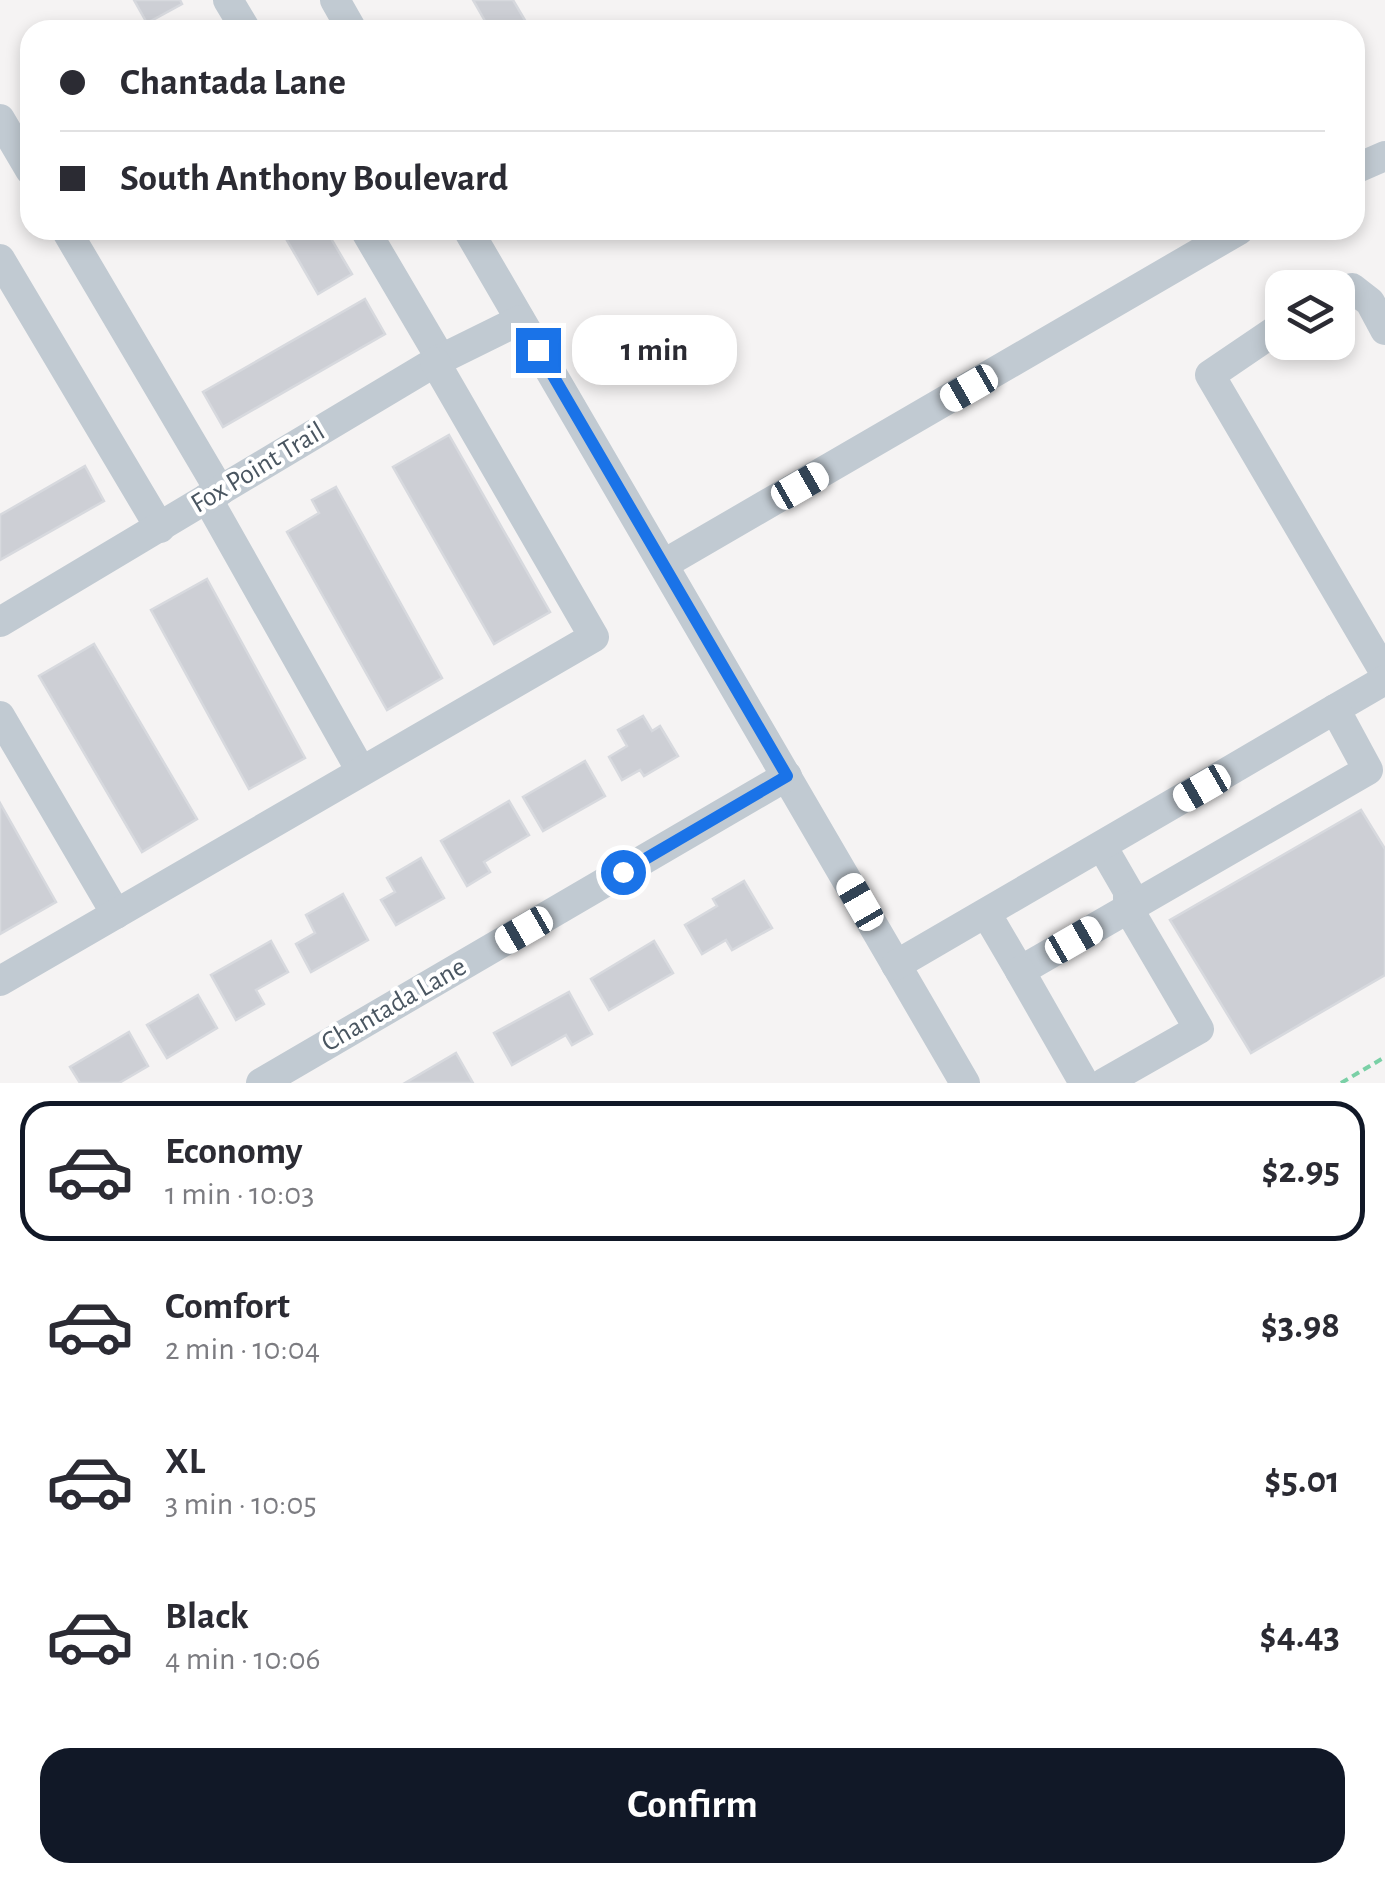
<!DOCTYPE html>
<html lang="en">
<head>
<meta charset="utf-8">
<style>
  body { margin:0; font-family:"Alegreya Sans",sans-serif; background:#f7f7f7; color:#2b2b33; height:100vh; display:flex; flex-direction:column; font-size:38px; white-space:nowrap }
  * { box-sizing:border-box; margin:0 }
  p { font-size:32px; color:#7c7c81 }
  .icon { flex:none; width:55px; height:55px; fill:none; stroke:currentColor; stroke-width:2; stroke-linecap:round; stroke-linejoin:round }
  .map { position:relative; height:1083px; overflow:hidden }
  .sheet { display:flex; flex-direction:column; background:#fff; flex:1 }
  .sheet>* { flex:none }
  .guide { position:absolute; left:20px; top:20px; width:1345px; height:220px; border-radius:30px; box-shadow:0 5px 15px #0003; display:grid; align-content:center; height:220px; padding:0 40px; background:#fff }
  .tools { position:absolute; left:1265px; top:270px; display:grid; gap:20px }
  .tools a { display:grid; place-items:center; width:90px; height:90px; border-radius:20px; background:#fff; box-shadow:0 5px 15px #0003; font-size:50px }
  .end { position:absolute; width:45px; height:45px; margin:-22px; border:12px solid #1a73e8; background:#fff; box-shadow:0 0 0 5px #fff }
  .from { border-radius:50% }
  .bubble { position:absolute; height:70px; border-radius:30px; background:#fff; box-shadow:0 5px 15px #0003; font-size:32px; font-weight:600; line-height:70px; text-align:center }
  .car { position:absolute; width:30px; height:60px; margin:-30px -15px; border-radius:12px; box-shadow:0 0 8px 2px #0007; background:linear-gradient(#fff 24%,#345 0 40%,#fff 0 76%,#345 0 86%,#fff 0) }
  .guide b { display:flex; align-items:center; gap:35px; height:95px; font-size:38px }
  .guide b+b { border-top:2px solid #e1e1e2 }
  .guide i { width:25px; height:25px; background:#2b2b33 }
  ul { padding:18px 0 0; list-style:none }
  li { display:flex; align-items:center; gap:30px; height:140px; margin:0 20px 15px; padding:0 20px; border:5px solid transparent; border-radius:30px }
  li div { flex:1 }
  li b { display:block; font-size:38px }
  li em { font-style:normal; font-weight:600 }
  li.active { border-color:#111827 }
  li>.icon { width:90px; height:90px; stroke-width:1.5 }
  .primary-button { display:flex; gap:20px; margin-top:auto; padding:20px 40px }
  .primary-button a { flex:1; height:115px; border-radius:30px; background:#111827; color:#fff; font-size:40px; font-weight:600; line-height:115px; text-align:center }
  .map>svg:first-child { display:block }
  .building { fill:#cdcfd5; stroke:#d7d9de; stroke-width:2.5 }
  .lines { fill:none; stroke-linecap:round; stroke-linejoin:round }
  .path { stroke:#7ad0a6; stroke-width:4; stroke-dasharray:8 5; stroke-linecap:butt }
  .minor { stroke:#c1cad2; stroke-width:30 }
  .route { stroke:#1a73e8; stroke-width:12 }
  .labels { text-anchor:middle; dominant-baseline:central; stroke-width:8; stroke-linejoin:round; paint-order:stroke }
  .street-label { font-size:28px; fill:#4a5661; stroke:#fff }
</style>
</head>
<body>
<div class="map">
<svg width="1385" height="1083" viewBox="0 0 1385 1083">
  <rect width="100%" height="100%" fill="#f5f3f3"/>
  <!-- building -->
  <g class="building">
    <polygon points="134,0 180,0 182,4 147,23"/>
    <polygon points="473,0 513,0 529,27 523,30 481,30 478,25 485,21"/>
    <polygon points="281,230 326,230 352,274 318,294"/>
    <polygon points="365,299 385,334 223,427 203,392"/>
    <polygon points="449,435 550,612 494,644 393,467"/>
    <polygon points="85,466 104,501 0,560 0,515"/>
    <polygon points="336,487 442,678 387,710 287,532 319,513 312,500"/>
    <polygon points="207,579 305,758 249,789 151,610"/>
    <polygon points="94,644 197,819 142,852 39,676"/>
    <polygon points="643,716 652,731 660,726 678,756 644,776 640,770 622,780 609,757 627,746 618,730"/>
    <polygon points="585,761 605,796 543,831 523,797"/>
    <polygon points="509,801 529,835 484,862 490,872 467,886 441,841"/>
    <polygon points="0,803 56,902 0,934"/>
    <polygon points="1361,810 1385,849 1385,975 1251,1053 1170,920"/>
    <polygon points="421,858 444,898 396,925 381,900 395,892 387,878"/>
    <polygon points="744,881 772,928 732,950 726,940 702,954 685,925 717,906 713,899"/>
    <polygon points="343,894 368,940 311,972 296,944 315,933 306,915"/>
    <polygon points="271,941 288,972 256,990 264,1004 236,1020 211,975"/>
    <polygon points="654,941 673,973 609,1010 591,979"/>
    <polygon points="569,992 592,1034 572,1045 566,1035 512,1065 494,1033"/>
    <polygon points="198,995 217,1028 167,1058 147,1025"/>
    <polygon points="129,1032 148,1066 119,1083 80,1083 70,1067"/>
    <polygon points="456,1053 473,1083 405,1083"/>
  </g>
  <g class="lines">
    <!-- path -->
    <polyline class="path" points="1341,1083 1385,1057"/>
    <!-- minor -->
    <g class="minor">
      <polyline points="228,0 246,30"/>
      <polyline points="335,0 352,30"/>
      <polyline points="0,119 30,170"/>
      <polyline points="1355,169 1385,156"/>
      <polyline points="66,230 220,491"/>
      <polyline points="365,230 441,359"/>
      <polyline points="468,230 965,1083"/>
      <polyline points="0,259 160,528"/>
      <polyline points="1338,293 1352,288 1370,302 1385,330"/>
      <polyline points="1282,326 1210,375 1385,673"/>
      <polyline points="207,498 361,771"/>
      <polyline points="664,564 1239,230"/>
      <polyline points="0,622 435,362 520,320"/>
      <polyline points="1335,709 1385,680"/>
      <polyline points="0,716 116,914"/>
      <polyline points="1102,846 1128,891 1128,908 1199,1029 1104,1083"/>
      <path d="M896,965C1042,880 1189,795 1335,709L1368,770L1020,971L986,913"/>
      <polyline points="1020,971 1084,1083"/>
      <polyline points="0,981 594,637 435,362"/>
      <polyline points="261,1083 787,776"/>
    </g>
  </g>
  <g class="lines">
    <!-- route -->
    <polyline class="route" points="538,350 787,776 623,872"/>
  </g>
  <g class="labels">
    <!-- street labels -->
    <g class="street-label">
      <text transform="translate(258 468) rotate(-31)">Fox Point Trail</text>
      <text transform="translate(394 1005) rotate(-30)">Chantada Lane</text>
    </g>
  </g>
</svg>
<div class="tools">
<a><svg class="icon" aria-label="layers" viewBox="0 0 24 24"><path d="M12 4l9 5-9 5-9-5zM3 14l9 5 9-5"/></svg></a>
</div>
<i class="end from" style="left:623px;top:872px"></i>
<i class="end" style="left:538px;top:350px"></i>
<div class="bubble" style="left:572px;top:315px;width:165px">1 min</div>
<i class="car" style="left:969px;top:388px;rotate:240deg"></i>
<i class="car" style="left:800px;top:486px;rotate:60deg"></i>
<i class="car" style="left:1202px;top:788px;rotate:240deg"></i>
<i class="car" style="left:860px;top:902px;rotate:330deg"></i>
<i class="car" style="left:524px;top:930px;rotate:240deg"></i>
<i class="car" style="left:1074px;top:940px;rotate:60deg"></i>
<div class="guide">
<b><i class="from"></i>Chantada Lane</b>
<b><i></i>South Anthony Boulevard</b>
</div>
</div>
<section class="sheet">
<ul>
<li class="active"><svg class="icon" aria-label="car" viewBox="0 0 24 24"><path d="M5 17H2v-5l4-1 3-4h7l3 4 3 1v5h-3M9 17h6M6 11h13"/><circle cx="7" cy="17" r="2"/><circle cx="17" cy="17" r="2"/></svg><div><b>Economy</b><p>1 min · 10:03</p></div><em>$2.95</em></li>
<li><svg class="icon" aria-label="car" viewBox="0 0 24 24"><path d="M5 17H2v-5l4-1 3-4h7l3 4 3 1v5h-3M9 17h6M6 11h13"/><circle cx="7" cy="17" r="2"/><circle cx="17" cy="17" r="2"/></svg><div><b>Comfort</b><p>2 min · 10:04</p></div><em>$3.98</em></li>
<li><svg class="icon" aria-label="car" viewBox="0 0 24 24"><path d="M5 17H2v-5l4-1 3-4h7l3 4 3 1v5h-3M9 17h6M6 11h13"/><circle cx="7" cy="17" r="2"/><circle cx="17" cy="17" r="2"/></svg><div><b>XL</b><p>3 min · 10:05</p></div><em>$5.01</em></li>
<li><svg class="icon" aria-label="car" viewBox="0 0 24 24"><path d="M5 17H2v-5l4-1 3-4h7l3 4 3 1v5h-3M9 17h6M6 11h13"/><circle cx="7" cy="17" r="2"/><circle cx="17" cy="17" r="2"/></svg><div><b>Black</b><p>4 min · 10:06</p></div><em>$4.43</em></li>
</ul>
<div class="primary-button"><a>Confirm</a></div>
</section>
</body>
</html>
